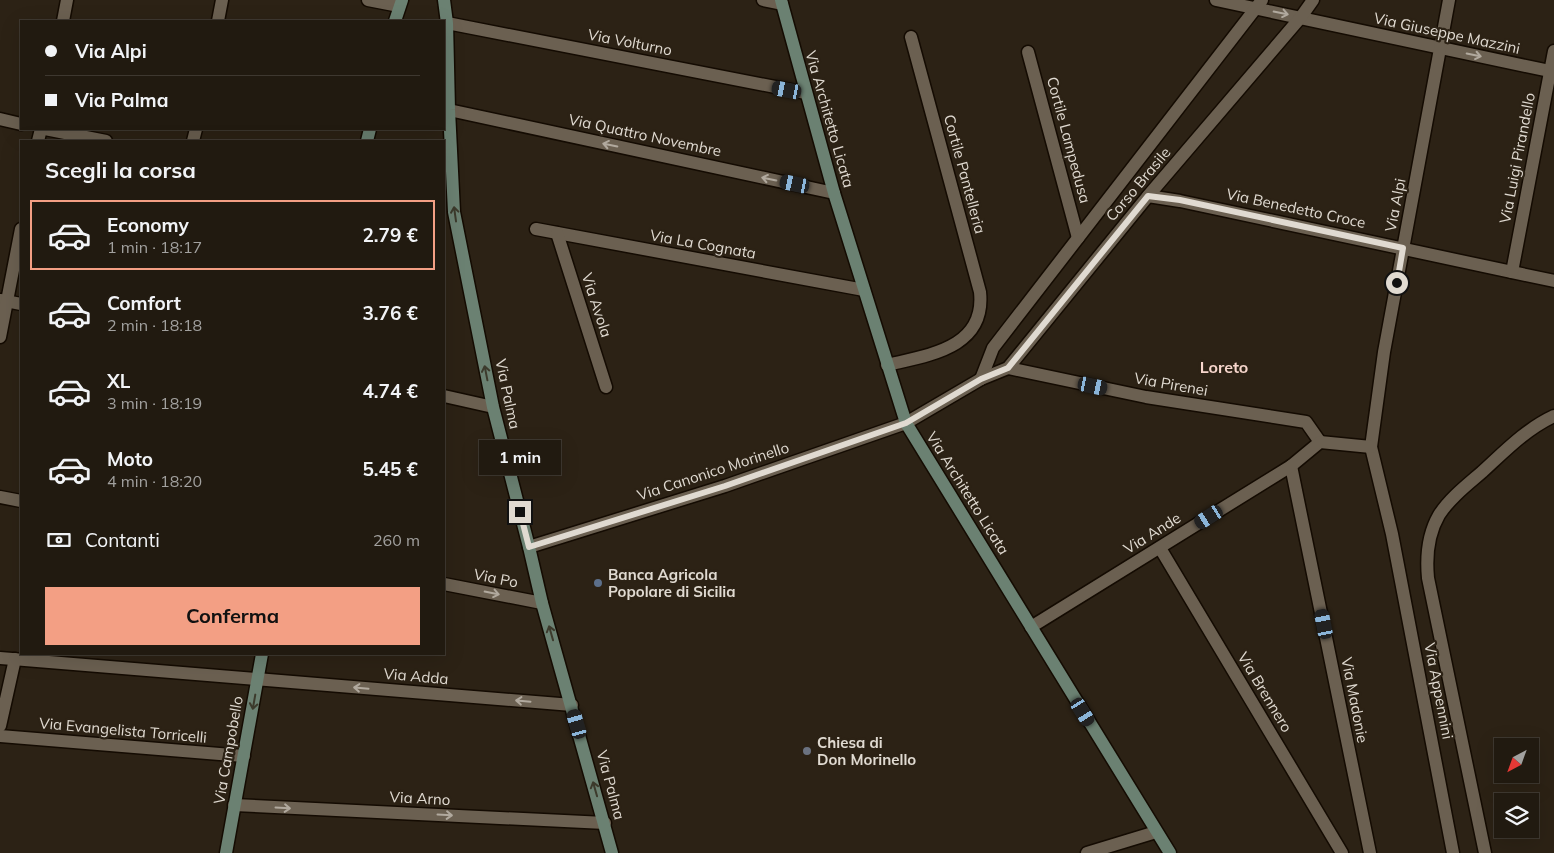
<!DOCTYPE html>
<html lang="it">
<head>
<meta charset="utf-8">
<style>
  body { margin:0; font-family:Mulish,sans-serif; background:#292319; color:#f1f3f6; height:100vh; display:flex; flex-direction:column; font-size:19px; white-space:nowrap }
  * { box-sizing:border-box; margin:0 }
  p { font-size:16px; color:#a2a19f }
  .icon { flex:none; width:28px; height:28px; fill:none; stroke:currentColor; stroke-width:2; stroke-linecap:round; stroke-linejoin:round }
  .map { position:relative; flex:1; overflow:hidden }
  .panel { position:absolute; left:20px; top:140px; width:425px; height:515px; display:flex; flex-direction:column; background:#211a10; border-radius:0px; box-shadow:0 5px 20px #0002,0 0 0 1px #3e3830 }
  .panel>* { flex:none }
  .guide { position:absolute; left:20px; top:20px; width:425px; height:110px; border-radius:0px; box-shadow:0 5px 20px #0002,0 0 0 1px #3e3830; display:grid; align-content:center; height:110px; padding:0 25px; background:#211a10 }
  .needle { width:32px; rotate:221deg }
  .controls { position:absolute; left:1494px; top:738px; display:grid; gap:10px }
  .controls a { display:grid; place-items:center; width:45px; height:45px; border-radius:0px; background:#211a10; box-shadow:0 5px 20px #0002,0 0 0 1px #3e3830; font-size:25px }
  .end { position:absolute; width:22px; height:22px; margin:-11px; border:6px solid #e0dad1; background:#111; box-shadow:0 0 0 2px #111 }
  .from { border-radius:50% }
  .bubble { position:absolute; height:35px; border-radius:0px; background:#211a10; box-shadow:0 5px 20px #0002,0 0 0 1px #3e3830; font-size:16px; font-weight:700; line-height:35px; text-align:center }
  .car { position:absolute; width:15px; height:30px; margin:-15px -8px; border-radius:6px; box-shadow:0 0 4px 1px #0007; background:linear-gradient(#222 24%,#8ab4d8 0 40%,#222 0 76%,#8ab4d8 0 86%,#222 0) }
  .guide b { display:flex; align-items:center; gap:18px; height:48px; font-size:19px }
  .guide b+b { border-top:1px solid #3e3830 }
  .guide i { width:12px; height:12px; background:#f1f3f6 }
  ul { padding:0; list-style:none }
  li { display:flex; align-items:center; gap:15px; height:70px; margin:0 10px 8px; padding:0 15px; border:2px solid transparent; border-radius:0px }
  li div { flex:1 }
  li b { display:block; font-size:19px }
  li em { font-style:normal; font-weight:700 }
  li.on { border-color:#f39f84 }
  li>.icon { width:45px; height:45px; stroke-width:1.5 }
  h2 { padding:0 25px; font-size:22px; line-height:60px }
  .pay { display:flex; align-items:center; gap:12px; height:55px; padding:0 25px; font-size:19px }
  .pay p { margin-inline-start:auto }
  .primary-button { display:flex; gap:10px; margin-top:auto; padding:10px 25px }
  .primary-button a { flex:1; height:58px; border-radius:0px; background:#f39f84; color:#111; font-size:20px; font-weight:700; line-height:58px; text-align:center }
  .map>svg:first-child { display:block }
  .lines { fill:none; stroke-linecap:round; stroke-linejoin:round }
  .street-casing { stroke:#140b02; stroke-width:15 }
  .secondary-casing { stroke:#140b02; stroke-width:15 }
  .street { stroke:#6b6051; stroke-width:12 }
  .secondary { stroke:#6b8172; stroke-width:12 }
  .oneway { stroke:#b1a99e }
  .oneway2 { stroke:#3c3a2c }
  .route { stroke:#e0dad1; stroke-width:6 }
  .service-dot { fill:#5c6f8a; stroke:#2c2215; stroke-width:2 }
  .worship-dot { fill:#6b7280; stroke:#2c2215; stroke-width:2 }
  .labels { text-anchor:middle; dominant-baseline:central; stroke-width:4.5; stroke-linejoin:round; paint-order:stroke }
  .street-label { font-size:15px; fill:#e0dad1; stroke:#2c2215 }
  .poi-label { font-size:15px; font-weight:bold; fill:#e0dad1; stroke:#2c2215; text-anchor:start }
  .neighbourhood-label { font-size:16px; font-weight:bold; fill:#f7d6cc; stroke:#2c2215 }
</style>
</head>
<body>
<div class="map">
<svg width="1554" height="853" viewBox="0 0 1554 853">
  <rect width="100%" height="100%" fill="#2c2215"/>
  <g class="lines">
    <defs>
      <g id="street">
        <polyline points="368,0 399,6"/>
        <polyline points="763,0 782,4"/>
        <polyline points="1216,0 1554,72"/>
        <polyline points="1449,0 1384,352 1371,447 1392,534 1453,853"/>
        <polyline points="63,21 67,0"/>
        <polyline points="218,21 222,0"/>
        <polyline points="447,23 806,93"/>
        <polyline points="1028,52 1078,238"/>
        <polyline points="449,110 834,193"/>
        <polyline points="0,119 21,124"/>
        <polyline points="45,129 106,141"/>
        <polyline points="38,141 41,129"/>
        <polyline points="193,141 196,129"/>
        <polyline points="1148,196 1180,201 1554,281"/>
        <polyline points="536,229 864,290"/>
        <polyline points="557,233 606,387"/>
        <polyline points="1512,272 1554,51"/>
        <polyline points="0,300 21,304"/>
        <polyline points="0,337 21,229"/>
        <path d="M887,365C929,355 986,348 980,292L911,37"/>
        <polyline points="1008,368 1146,397 1306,422 1320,442"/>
        <polyline points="981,379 993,348 1262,0"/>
        <polyline points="444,396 493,407"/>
        <polyline points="1291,466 1370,853"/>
        <polyline points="0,497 21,501"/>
        <polyline points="529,547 725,486 906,423 981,379 1008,368 1148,196 1301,17 1313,0"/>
        <polyline points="1160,548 1342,853"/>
        <polyline points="444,584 542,603"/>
        <polyline points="1031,627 1291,466 1320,442 1371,447"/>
        <polyline points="0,658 572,705"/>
        <polyline points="0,726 15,659"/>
        <polyline points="0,736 244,756"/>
        <polyline points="234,805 605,823"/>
        <polyline points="1087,853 1156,832"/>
        <path d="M1485,853L1428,578C1426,557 1428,534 1439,515C1450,498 1467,485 1482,472C1505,451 1526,429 1554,416"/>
      </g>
      <g id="secondary">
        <polyline points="444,0 447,23 449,110 454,212 493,407 529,547 542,603 612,853"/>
        <polyline points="781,0 834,193 906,423 1170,853"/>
        <polyline points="395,21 402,0"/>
        <polyline points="367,141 370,129"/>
        <polyline points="226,853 262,654"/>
      </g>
    </defs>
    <!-- street casing -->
    <use href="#street" class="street-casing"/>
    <!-- secondary casing -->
    <use href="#secondary" class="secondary-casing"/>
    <!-- street -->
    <use href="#street" class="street"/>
    <!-- secondary -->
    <use href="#secondary" class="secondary"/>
  </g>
  <!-- one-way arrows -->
  <defs><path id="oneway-shaft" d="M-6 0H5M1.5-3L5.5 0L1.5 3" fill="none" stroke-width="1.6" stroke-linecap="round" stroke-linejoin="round" transform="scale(1.25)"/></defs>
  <g class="oneway">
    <use href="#oneway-shaft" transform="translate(1281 13) rotate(11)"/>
    <use href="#oneway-shaft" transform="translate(1474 55) rotate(12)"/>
    <use href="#oneway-shaft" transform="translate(610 145) rotate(-168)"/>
    <use href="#oneway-shaft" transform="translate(769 179) rotate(-168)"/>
    <use href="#oneway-shaft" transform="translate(492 593) rotate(11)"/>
    <use href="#oneway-shaft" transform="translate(361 688) rotate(-175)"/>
    <use href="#oneway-shaft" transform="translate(523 701) rotate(-175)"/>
    <use href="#oneway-shaft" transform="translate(283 808) rotate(3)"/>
    <use href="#oneway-shaft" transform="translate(445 815) rotate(3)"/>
  </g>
  <g class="oneway2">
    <use href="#oneway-shaft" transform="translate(455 214) rotate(-98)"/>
    <use href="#oneway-shaft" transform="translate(486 373) rotate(-101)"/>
    <use href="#oneway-shaft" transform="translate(551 633) rotate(-106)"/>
    <use href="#oneway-shaft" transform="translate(254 702) rotate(100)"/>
    <use href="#oneway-shaft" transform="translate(595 789) rotate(-106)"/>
  </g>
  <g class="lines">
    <!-- route -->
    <polyline class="route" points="520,512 529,547 725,486 906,423 981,379 1008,368 1148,196 1180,200 1403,248 1397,283"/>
  </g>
  <!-- markers -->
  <circle class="service-dot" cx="598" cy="583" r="5"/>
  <circle class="worship-dot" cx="807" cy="751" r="5"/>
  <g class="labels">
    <!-- street labels -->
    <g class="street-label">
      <text transform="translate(1447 33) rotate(12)">Via Giuseppe Mazzini</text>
      <text transform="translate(630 42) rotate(11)">Via Volturno</text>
      <text transform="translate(830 119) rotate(74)">Via Architetto Licata</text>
      <text transform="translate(645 135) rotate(12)">Via Quattro Novembre</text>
      <text transform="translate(1069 140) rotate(75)">Cortile Lampedusa</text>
      <text transform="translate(1517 158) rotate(-79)">Via Luigi Pirandello</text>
      <text transform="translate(965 174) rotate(75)">Cortile Pantelleria</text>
      <text transform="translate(1138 184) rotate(-50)">Corso Brasile</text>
      <text transform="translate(1395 205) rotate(-79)">Via Alpi</text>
      <text transform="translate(1296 208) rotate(12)">Via Benedetto Croce</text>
      <text transform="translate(703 244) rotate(10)">Via La Cognata</text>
      <text transform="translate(597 305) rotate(72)">Via Avola</text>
      <text transform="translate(1171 384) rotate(10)">Via Pirenei</text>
      <text transform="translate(508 394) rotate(78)">Via Palma</text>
      <text transform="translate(713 471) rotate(-18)">Via Canonico Morinello</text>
      <text transform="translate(968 493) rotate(58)">Via Architetto Licata</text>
      <text transform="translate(1152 533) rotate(-32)">Via Ande</text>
      <text transform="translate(496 578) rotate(11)">Via Po</text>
      <text transform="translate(416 676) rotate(5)">Via Adda</text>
      <text transform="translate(1439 691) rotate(79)">Via Appennini</text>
      <text transform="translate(1265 692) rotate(59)">Via Brennero</text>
      <text transform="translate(1355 700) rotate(79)">Via Madonie</text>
      <text transform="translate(123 730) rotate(5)">Via Evangelista Torricelli</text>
      <text transform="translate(228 750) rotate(-80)">Via Campobello</text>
      <text transform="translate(611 785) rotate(75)">Via Palma</text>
      <text transform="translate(420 798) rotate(3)">Via Arno</text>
    </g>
    <!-- poi labels -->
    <g class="poi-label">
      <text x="608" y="574">Banca Agricola<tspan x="608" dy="17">Popolare di Sicilia</tspan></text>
      <text x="817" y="742">Chiesa di<tspan x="817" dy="17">Don Morinello</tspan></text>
    </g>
    <!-- neighbourhood labels -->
    <g class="neighbourhood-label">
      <text x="1224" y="367">Loreto</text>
    </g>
  </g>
</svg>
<div class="controls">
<a><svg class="needle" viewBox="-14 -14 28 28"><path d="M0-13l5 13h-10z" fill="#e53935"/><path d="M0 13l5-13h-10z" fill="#a2a19f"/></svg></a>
<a><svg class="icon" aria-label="layers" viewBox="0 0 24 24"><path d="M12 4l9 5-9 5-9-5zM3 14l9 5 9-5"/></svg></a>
</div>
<i class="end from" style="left:1397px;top:283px"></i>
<i class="end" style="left:520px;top:512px"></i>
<div class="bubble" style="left:479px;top:440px;width:82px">1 min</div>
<i class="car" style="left:787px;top:90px;rotate:281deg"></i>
<i class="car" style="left:795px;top:184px;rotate:282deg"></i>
<i class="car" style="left:1093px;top:386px;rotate:102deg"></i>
<i class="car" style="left:1209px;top:517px;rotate:238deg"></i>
<i class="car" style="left:1324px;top:624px;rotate:349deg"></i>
<i class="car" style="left:1083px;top:712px;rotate:148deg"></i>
<i class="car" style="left:577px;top:724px;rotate:344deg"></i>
<div class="guide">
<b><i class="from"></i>Via Alpi</b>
<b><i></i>Via Palma</b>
</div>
<section class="panel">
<h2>Scegli la corsa</h2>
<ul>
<li class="on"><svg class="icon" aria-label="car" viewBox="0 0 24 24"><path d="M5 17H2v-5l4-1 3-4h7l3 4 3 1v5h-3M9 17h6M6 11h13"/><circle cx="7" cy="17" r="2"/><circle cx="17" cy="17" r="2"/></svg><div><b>Economy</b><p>1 min · 18:17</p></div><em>2.79 €</em></li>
<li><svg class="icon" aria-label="car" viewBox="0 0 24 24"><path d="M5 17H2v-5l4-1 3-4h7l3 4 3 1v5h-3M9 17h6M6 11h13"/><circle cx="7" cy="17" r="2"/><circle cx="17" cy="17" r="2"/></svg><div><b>Comfort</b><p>2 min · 18:18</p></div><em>3.76 €</em></li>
<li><svg class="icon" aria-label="car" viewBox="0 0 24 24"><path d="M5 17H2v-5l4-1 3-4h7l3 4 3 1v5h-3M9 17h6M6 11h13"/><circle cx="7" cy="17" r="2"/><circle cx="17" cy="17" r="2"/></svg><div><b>XL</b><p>3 min · 18:19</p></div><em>4.74 €</em></li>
<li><svg class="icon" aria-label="car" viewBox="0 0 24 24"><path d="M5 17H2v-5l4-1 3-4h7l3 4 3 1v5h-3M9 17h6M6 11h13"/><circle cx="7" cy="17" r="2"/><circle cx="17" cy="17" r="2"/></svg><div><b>Moto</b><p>4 min · 18:20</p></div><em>5.45 €</em></li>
</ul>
<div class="pay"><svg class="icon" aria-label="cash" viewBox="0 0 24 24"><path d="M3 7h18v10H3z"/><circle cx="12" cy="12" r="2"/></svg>Contanti<p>260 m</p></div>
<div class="primary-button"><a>Conferma</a></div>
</section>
</div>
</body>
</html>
